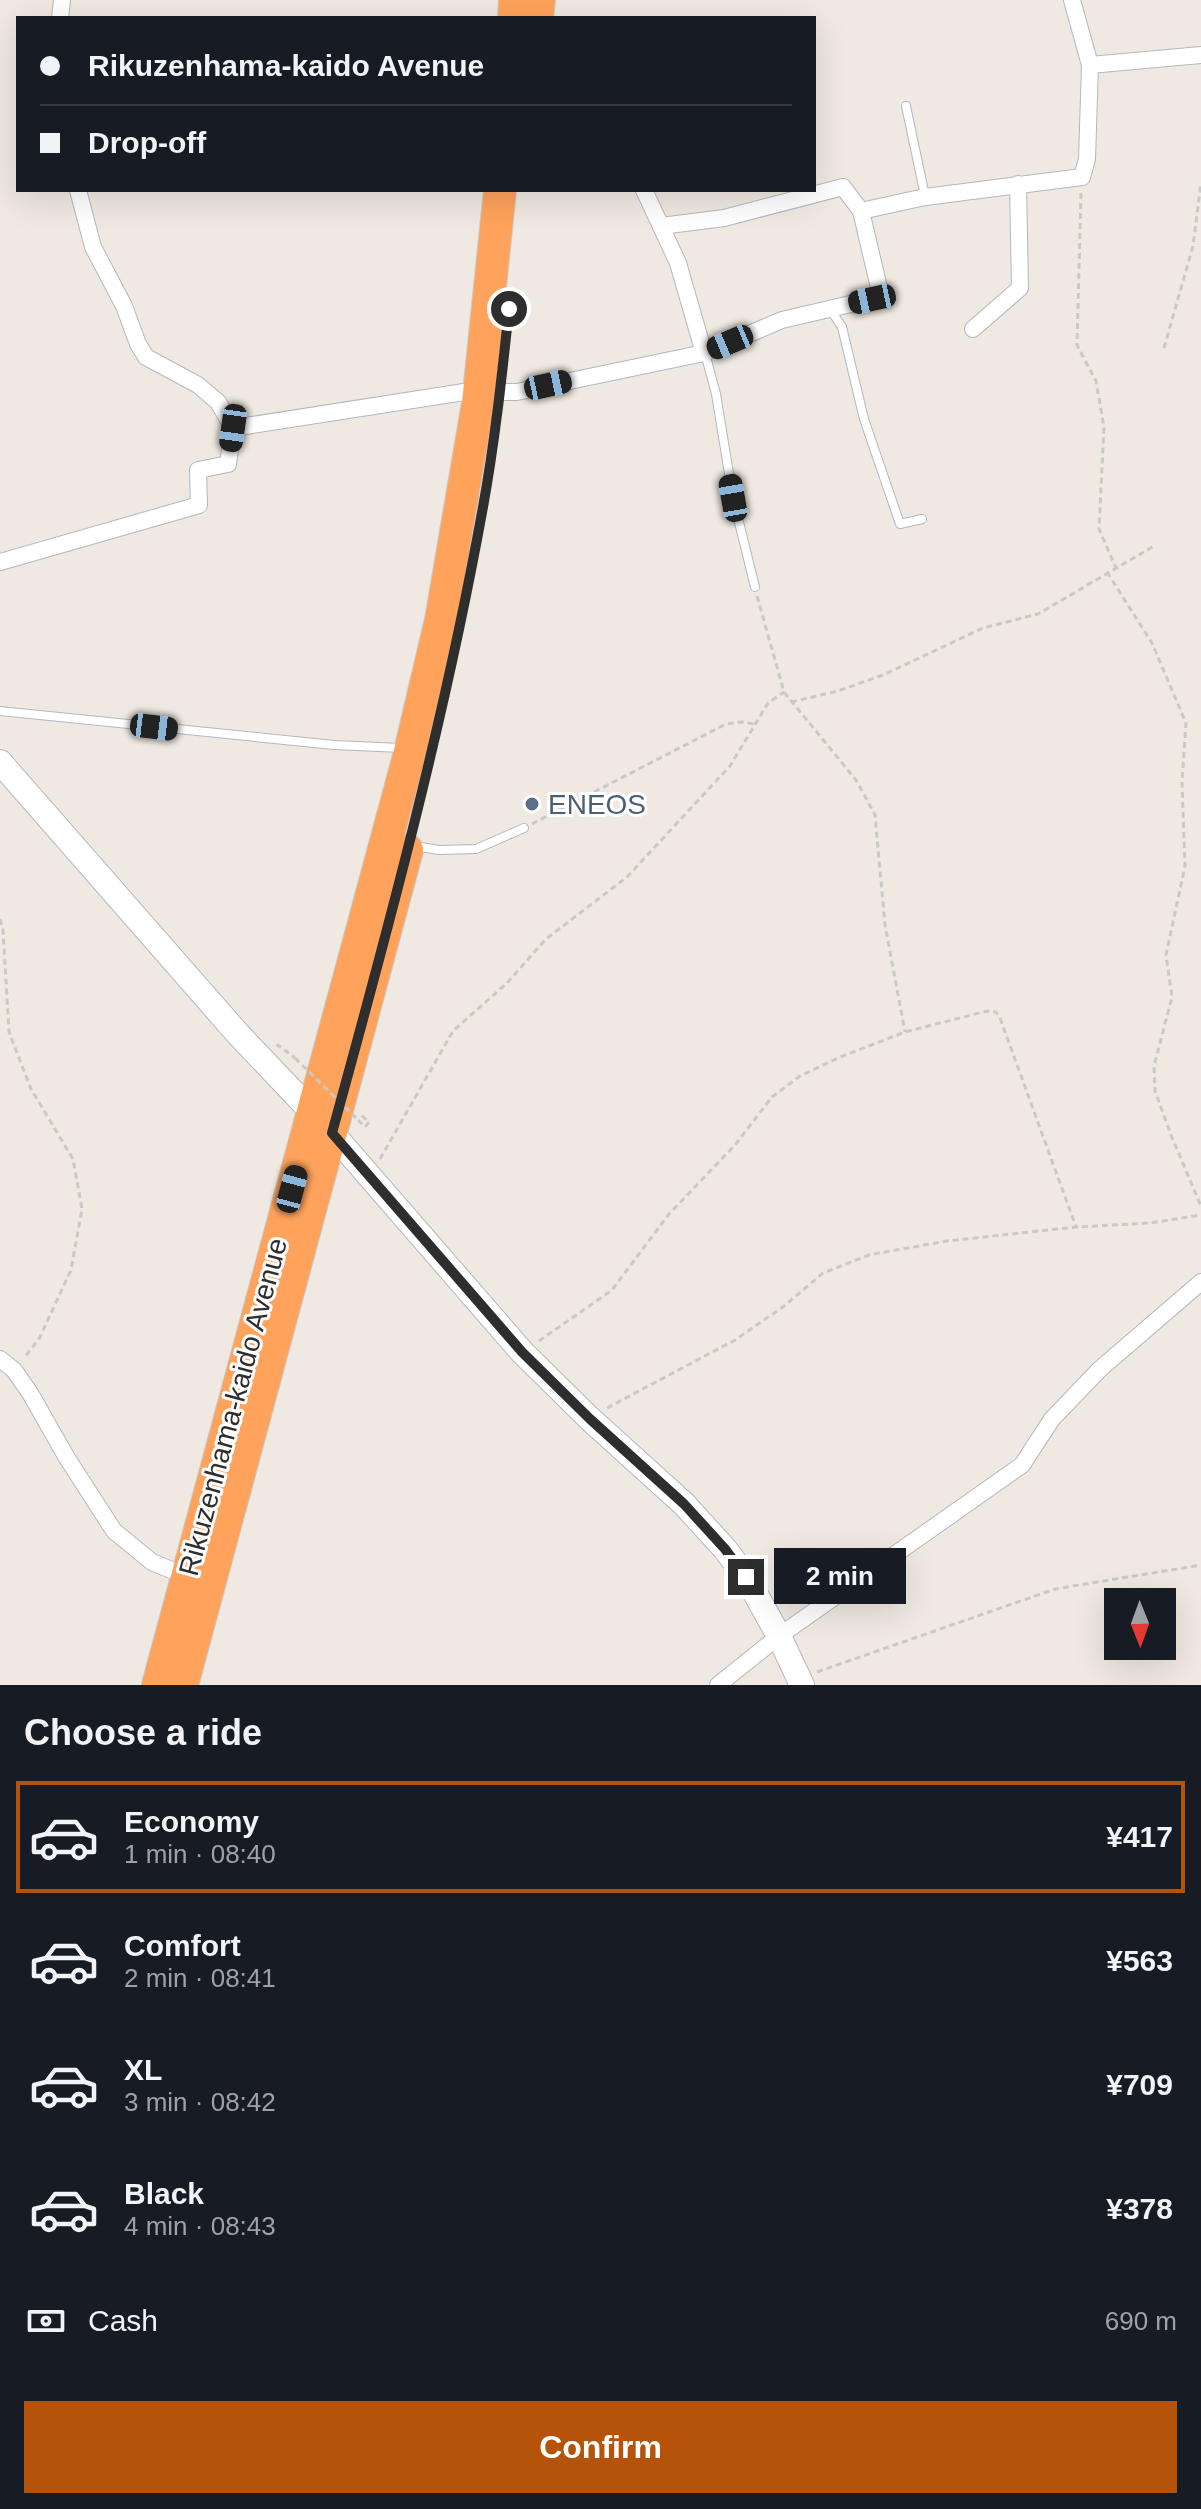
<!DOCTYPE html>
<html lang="en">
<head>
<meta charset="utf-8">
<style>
  body { margin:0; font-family:Helvetica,sans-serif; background:#242831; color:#f1f3f6; height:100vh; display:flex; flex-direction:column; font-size:30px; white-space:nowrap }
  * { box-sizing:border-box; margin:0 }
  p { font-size:26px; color:#9ea1a6 }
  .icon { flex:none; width:44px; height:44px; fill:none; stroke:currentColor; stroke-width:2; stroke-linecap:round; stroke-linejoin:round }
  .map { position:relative; height:1685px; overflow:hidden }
  .details { display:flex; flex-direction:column; background:#171b24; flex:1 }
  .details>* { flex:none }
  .guide { position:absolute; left:16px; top:16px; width:800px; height:176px; border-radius:0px; box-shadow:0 8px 32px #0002; display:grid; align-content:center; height:176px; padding:0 24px; background:#171b24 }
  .needle { width:52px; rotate:179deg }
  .controls { position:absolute; left:1104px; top:1588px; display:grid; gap:16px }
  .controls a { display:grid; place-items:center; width:72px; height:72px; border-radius:0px; background:#171b24; box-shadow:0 8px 32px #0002; font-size:40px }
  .end { position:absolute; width:36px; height:36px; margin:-18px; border:10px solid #2e2e2e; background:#fff; box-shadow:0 0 0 4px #fff }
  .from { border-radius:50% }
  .bubble { position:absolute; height:56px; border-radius:0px; background:#171b24; box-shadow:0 8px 32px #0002; font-size:26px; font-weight:600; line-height:56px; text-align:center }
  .car { position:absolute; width:24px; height:48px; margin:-24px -12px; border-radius:10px; box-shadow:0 0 6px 2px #0007; background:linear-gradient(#222 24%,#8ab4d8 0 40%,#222 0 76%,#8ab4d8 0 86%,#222 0) }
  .guide b { display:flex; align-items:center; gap:28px; height:76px; font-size:30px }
  .guide b+b { border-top:2px solid #363941 }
  .guide i { width:20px; height:20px; background:#f1f3f6 }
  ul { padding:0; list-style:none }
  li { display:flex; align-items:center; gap:24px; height:112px; margin:0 16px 12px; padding:0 8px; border:4px solid transparent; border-radius:0px }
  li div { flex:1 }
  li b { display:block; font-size:30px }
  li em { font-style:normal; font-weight:600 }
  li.current { border-color:#b45309 }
  li>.icon { width:72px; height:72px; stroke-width:1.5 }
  h2 { padding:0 24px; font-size:36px; line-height:96px }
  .pay { display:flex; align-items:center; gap:20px; height:88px; padding:0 24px; font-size:30px }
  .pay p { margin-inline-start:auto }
  .primary-button { display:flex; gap:16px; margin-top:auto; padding:16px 24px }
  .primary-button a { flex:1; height:92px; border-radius:0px; background:#b45309; color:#fff; font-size:32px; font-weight:600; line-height:92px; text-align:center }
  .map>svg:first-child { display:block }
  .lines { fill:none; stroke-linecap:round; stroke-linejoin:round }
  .lane-casing { stroke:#b4b7c1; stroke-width:10 }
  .street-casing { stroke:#b4b7c1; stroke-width:18 }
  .secondary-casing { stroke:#b4b7c1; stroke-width:26 }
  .highway-casing { stroke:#c9c9c9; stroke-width:34 }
  .path { stroke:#c9c9c9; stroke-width:3; stroke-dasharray:6 4; stroke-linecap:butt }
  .lane { stroke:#fff; stroke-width:8 }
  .street { stroke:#fff; stroke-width:16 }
  .secondary { stroke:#fff; stroke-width:24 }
  .highway { stroke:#ffa35c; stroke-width:32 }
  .path-bridge { stroke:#c9c9c9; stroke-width:3; stroke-dasharray:6 4; stroke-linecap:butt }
  .route { stroke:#2e2e2e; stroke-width:10 }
  .service-dot { fill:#5c6f8a; stroke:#fff; stroke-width:3 }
  .labels { text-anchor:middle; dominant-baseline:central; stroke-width:6; stroke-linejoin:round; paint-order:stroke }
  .service-label { font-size:28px; fill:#4e5e75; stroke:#fff; text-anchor:start }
  .street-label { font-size:28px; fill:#2e2e2e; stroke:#fff }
</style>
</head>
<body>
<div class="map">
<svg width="1201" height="1685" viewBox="0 0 1201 1685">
  <rect width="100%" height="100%" fill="#efe9e1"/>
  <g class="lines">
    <defs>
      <g id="lane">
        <polyline points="906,106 925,196"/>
        <polyline points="830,309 842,327 864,419 900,524 922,519"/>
        <polyline points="705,353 716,394 733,498 755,587"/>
        <polyline points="0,711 334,745 402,748"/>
        <polyline points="415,846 439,850 476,849 524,828"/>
      </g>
      <g id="street">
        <polyline points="1072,0 1090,65"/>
        <polyline points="60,18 62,0"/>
        <polyline points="644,190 678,263 704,353"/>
        <polyline points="661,226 724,218 843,187 861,211"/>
        <polyline points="973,329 1020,288 1018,184"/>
        <polyline points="233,428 464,392 517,392 704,353 782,320 872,299 880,292 861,211 925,197 1082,177 1087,159 1090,65 1201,55"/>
        <polyline points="0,562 199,505 198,470 228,464 233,428 218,402 198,385 146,357 138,344 124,306 93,247 78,190"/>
        <polyline points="0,1359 14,1370 30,1393 67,1458 114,1531 152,1562 188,1577"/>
        <polyline points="718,1685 779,1636 1022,1465 1052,1419 1100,1369 1201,1282"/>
      </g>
      <polyline id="secondary" points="0,762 238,1034 332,1133 522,1352 590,1419 684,1504 725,1549 746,1577 779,1636 802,1685"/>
      <g id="highway">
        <polyline points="514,18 515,0"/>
        <polyline points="537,18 539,0"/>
        <polyline points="158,1685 408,760 441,620 478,403 500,190"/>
        <polyline points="182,1685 407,850"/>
      </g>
    </defs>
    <!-- lane casing -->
    <use href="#lane" class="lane-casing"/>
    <!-- street casing -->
    <use href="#street" class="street-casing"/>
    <!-- secondary casing -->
    <use href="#secondary" class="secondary-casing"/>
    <!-- highway casing -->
    <use href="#highway" class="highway-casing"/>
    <!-- path -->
    <g class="path">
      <polyline points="1081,193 1077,345 1096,381 1104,427 1099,529 1116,568"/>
      <polyline points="1164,348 1193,246 1201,183"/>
      <polyline points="1107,572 1152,643 1186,723 1182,782 1185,866 1166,955 1172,997 1154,1066 1155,1091 1171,1135 1201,1206"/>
      <polyline points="757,596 784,692 856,780 875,815 885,925 905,1032"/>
      <polyline points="791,702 838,691 883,675 983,628 1038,614 1154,546"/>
      <polyline points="532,824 726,724 741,722 756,724"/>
      <polyline points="0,919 3,930 9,1032 31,1089 73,1159 82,1209 71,1270 39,1339 24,1358"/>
      <polyline points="277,1047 278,1045 295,1058"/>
      <polyline points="358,1120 365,1127 369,1122 360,1114"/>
      <polyline points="380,1159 453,1031 507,983 546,939 627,877 730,766 768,703 784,692"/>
      <polyline points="539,1341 612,1290 669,1214 735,1145 772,1097 800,1076 840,1057 905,1032 987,1011 996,1012 1000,1018 1076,1227"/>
      <polyline points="607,1408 735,1340 783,1307 823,1273 869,1255 947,1241 1076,1227 1150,1223 1201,1215"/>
      <polyline points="817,1672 1055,1589 1201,1565"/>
    </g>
    <!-- lane -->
    <use href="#lane" class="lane"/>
    <!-- street -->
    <use href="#street" class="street"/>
    <!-- secondary -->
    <use href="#secondary" class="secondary"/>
    <!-- highway -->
    <use href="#highway" class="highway"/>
    <!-- path-bridge -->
    <polyline class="path-bridge" points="295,1058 356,1118"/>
  </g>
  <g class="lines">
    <!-- route -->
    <path class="route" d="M509,309C502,375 495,441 483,507C445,718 389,926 332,1133L522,1352L590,1419L684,1504L725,1549L746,1577"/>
  </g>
  <!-- markers -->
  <circle class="service-dot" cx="532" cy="804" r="8"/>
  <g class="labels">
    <!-- service labels -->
    <g class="service-label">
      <text x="548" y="804">ENEOS</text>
    </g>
    <!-- street labels -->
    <g class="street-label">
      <text transform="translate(233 1407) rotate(-75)">Rikuzenhama-kaido Avenue</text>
    </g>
  </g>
</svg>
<div class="controls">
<a><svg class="needle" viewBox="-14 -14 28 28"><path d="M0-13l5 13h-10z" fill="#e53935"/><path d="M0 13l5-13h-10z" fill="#9ea1a6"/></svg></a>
</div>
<i class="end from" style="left:509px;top:309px"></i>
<i class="end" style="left:746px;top:1577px"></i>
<div class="bubble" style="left:774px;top:1548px;width:132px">2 min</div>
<i class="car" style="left:872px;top:299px;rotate:258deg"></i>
<i class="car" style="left:730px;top:342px;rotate:247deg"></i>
<i class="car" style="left:548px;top:385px;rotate:78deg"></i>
<i class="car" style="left:233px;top:428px;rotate:188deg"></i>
<i class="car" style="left:733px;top:498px;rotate:350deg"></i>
<i class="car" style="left:154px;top:727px;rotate:97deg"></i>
<i class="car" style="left:292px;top:1189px;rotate:15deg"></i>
<div class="guide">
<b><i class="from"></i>Rikuzenhama-kaido Avenue</b>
<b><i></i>Drop-off</b>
</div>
</div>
<section class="details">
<h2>Choose a ride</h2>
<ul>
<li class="current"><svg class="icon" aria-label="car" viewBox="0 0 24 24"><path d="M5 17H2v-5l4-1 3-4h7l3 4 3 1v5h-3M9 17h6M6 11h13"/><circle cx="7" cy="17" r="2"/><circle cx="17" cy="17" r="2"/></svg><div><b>Economy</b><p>1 min · 08:40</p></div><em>¥417</em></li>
<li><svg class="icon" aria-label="car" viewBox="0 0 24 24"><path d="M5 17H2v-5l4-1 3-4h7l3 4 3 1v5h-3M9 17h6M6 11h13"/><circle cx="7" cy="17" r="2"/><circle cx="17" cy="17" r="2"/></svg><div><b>Comfort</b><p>2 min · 08:41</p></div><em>¥563</em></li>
<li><svg class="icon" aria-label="car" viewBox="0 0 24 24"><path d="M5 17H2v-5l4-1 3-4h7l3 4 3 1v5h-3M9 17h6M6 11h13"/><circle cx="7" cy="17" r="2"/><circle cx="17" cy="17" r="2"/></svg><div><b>XL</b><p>3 min · 08:42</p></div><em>¥709</em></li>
<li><svg class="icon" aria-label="car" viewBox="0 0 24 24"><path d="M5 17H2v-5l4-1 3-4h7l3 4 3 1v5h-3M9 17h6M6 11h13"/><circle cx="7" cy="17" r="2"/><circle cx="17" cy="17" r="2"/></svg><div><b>Black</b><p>4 min · 08:43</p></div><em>¥378</em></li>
</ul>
<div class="pay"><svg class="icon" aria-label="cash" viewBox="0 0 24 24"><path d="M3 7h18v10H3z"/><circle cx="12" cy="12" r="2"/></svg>Cash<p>690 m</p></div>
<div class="primary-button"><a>Confirm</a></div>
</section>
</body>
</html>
